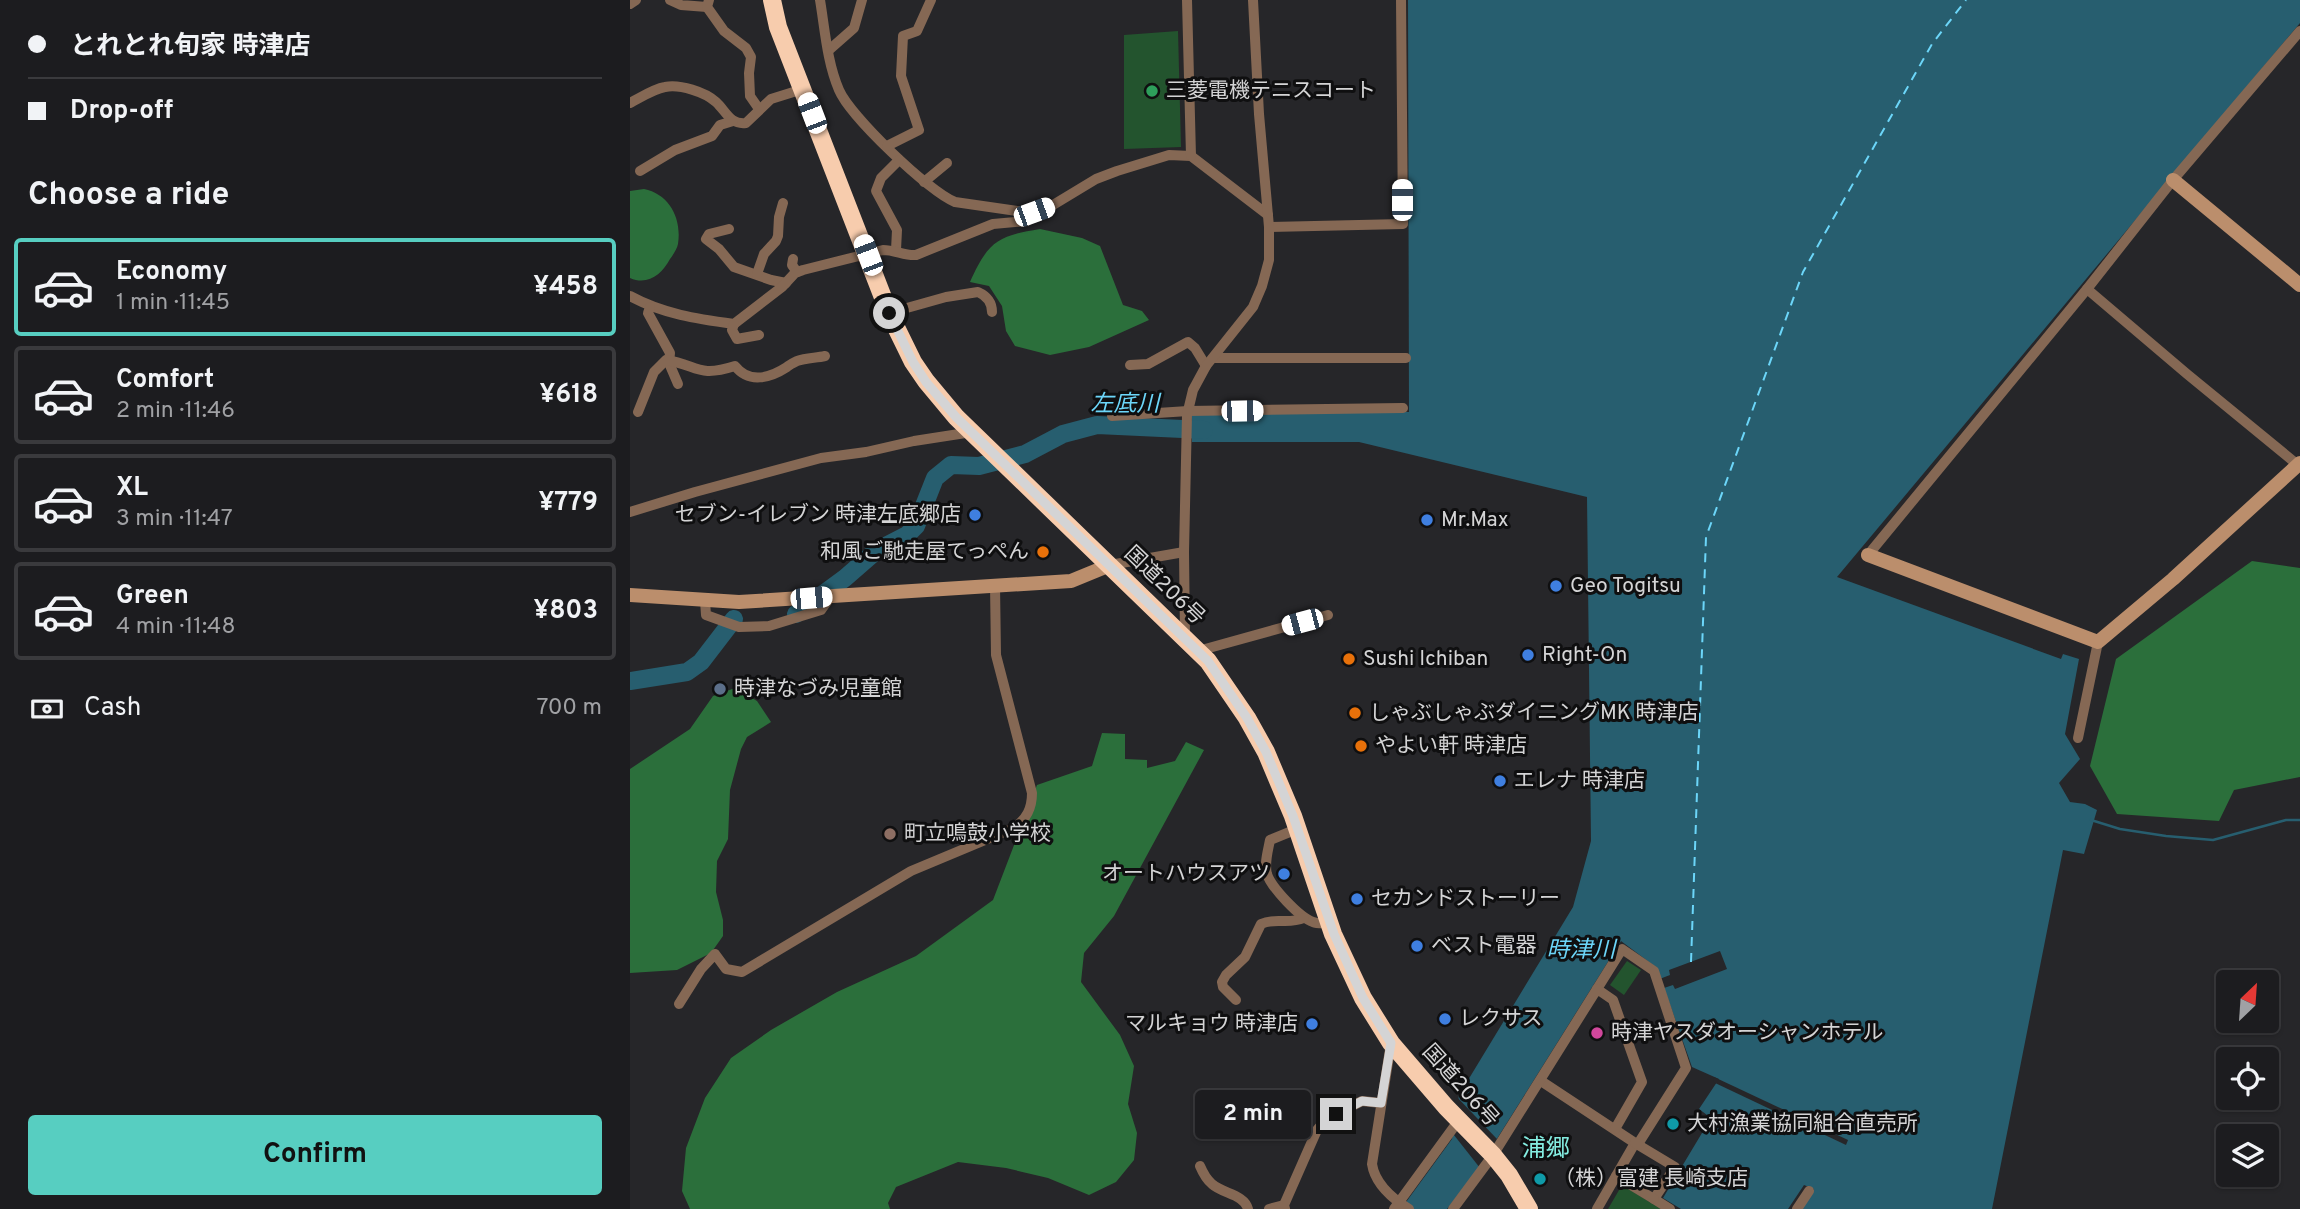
<!DOCTYPE html>
<html lang="en">
<head>
<meta charset="utf-8">
<style>
  body { margin:0; font-family:Overpass,"Noto Sans JP",sans-serif; background:#29292c; color:#f1f3f6; height:100vh; display:flex; flex-direction:column; font-size:26px; white-space:nowrap }
  * { box-sizing:border-box; margin:0 }
  p { font-size:23px; color:#a0a1a4 }
  .icon { flex:none; width:38px; height:38px; fill:none; stroke:currentColor; stroke-width:2; stroke-linecap:round; stroke-linejoin:round }
  .map { position:relative; flex:1; overflow:hidden }
  .panel { display:flex; flex-direction:column; background:#1c1c1f; width:630px }
  .panel>* { flex:none }
  .hud { display:grid; align-content:center; height:154px; padding:0 28px; background:#1c1c1f }
  .needle { width:46px; rotate:25deg }
  .tools { position:absolute; left:1586px; top:970px; display:grid; gap:14px }
  .tools a { display:grid; place-items:center; width:63px; height:63px; border-radius:7px; background:#1c1c1f; box-shadow:0 2px 5px #0004,0 0 0 2px #3a3a3d; font-size:35px }
  .end { position:absolute; width:32px; height:32px; margin:-16px; border:9px solid #d4d4d5; background:#111; box-shadow:0 0 0 4px #111 }
  .from { border-radius:50% }
  .bubble { position:absolute; height:49px; border-radius:7px; background:#1c1c1f; box-shadow:0 2px 5px #0004,0 0 0 2px #3a3a3d; font-size:23px; font-weight:700; line-height:49px; text-align:center }
  .car { position:absolute; width:21px; height:42px; margin:-21px -10px; border-radius:9px; box-shadow:0 0 5px 2px #0007; background:linear-gradient(#fff 24%,#345 0 40%,#fff 0 76%,#345 0 86%,#fff 0) }
  .hud b { display:flex; align-items:center; gap:24px; height:66px; font-size:26px }
  .hud b+b { border-top:2px solid #3a3a3d }
  .hud i { width:18px; height:18px; background:#f1f3f6 }
  ul { padding:0; list-style:none }
  li { display:flex; align-items:center; gap:21px; height:98px; margin:0 14px 10px; padding:0 14px; border:4px solid #3a3a3d; border-radius:7px }
  li div { flex:1 }
  li b { display:block; font-size:26px }
  li em { font-style:normal; font-weight:700 }
  li.active { border-color:#57cec1 }
  li>.icon { width:63px; height:63px; stroke-width:1.5 }
  h2 { padding:0 28px; font-size:32px; line-height:84px }
  .pay { display:flex; align-items:center; gap:18px; height:77px; padding:0 28px; font-size:26px }
  .pay p { margin-inline-start:auto }
  .primary-button { display:flex; gap:14px; margin-top:auto; padding:14px 28px }
  .primary-button a { flex:1; height:80px; border-radius:7px; background:#57cec1; color:#111; font-size:28px; font-weight:700; line-height:80px; text-align:center }
  main { display:flex; flex:1; min-height:0 }
  .map>svg:first-child { display:block }
  .green { fill:#23542e }
  .forest { fill:#2b6f3b }
  .water { fill:#275e6f }
  .pier { fill:#262629 }
  .lines { fill:none; stroke-linecap:round; stroke-linejoin:round }
  .stream { stroke:#275e6f; stroke-width:2.5 }
  .river { stroke:#275e6f; stroke-width:18 }
  .ferry { stroke:#6cd6f9; stroke-width:2; stroke-dasharray:9 7; stroke-linecap:butt }
  .street { stroke:#856854; stroke-width:10 }
  .secondary { stroke:#bb8e6c; stroke-width:14 }
  .highway { stroke:#f7ccad; stroke-width:18 }
  .route { stroke:#d4d4d5; stroke-width:9 }
  .leisure-dot { fill:#2e9e5b; stroke:#0f0f10; stroke-width:2.5 }
  .shop-dot { fill:#3f7fe0; stroke:#0f0f10; stroke-width:2.5 }
  .food-dot { fill:#e8710a; stroke:#0f0f10; stroke-width:2.5 }
  .service-dot { fill:#5c6f8a; stroke:#0f0f10; stroke-width:2.5 }
  .education-dot { fill:#8d6e63; stroke:#0f0f10; stroke-width:2.5 }
  .hotel-dot { fill:#d1479c; stroke:#0f0f10; stroke-width:2.5 }
  .culture-dot { fill:#0f9aa8; stroke:#0f0f10; stroke-width:2.5 }
  .labels { text-anchor:middle; dominant-baseline:central; stroke-width:6; stroke-linejoin:round; paint-order:stroke }
  .poi-label { font-size:21px; fill:#d4d4d5; stroke:#0f0f10; text-anchor:start }
  .street-label { font-size:21px; fill:#d4d4d5; stroke:#0f0f10 }
  .water-label { font-size:23px; font-style:italic; fill:#6cd6f9; stroke:#0f0f10 }
  .quarter-label { font-size:24px; fill:#84ede1; stroke:#0f0f10 }
</style>
</head>
<body>
<main>
<section class="panel">
<div class="hud">
<b><i class="from"></i>とれとれ旬家 時津店</b>
<b><i></i>Drop-off</b>
</div>
<h2>Choose a ride</h2>
<ul>
<li class="active"><svg class="icon" aria-label="car" viewBox="0 0 24 24"><path d="M5 17H2v-5l4-1 3-4h7l3 4 3 1v5h-3M9 17h6M6 11h13"/><circle cx="7" cy="17" r="2"/><circle cx="17" cy="17" r="2"/></svg><div><b>Economy</b><p>1 min · 11:45</p></div><em>¥458</em></li>
<li><svg class="icon" aria-label="car" viewBox="0 0 24 24"><path d="M5 17H2v-5l4-1 3-4h7l3 4 3 1v5h-3M9 17h6M6 11h13"/><circle cx="7" cy="17" r="2"/><circle cx="17" cy="17" r="2"/></svg><div><b>Comfort</b><p>2 min · 11:46</p></div><em>¥618</em></li>
<li><svg class="icon" aria-label="car" viewBox="0 0 24 24"><path d="M5 17H2v-5l4-1 3-4h7l3 4 3 1v5h-3M9 17h6M6 11h13"/><circle cx="7" cy="17" r="2"/><circle cx="17" cy="17" r="2"/></svg><div><b>XL</b><p>3 min · 11:47</p></div><em>¥779</em></li>
<li><svg class="icon" aria-label="car" viewBox="0 0 24 24"><path d="M5 17H2v-5l4-1 3-4h7l3 4 3 1v5h-3M9 17h6M6 11h13"/><circle cx="7" cy="17" r="2"/><circle cx="17" cy="17" r="2"/></svg><div><b>Green</b><p>4 min · 11:48</p></div><em>¥803</em></li>
</ul>
<div class="pay"><svg class="icon" aria-label="cash" viewBox="0 0 24 24"><path d="M3 7h18v10H3z"/><circle cx="12" cy="12" r="2"/></svg>Cash<p>700 m</p></div>
<div class="primary-button"><a>Confirm</a></div>
</section>
<div class="map">
<svg width="1670" height="1209" viewBox="0 0 1670 1209">
  <rect width="100%" height="100%" fill="#262629"/>
  <!-- green -->
  <g class="green">
    <polygon points="548,31 551,147 494,149 494,35"/>
    <polygon points="997,961 1011,970 994,995 980,985"/>
    <polygon points="992,1185 1031,1209 978,1209"/>
  </g>
  <!-- forest -->
  <g class="forest">
    <path d="M14,189C39,194 52,218 48,244C47,249 43,255 40,259C32,274 18,286 0,278V191Z"/>
    <path d="M410,229L452,238L470,246L493,305L512,311L519,320L459,347L420,355L385,346L376,331L372,306L359,286L340,282C358,242 367,236 410,229Z"/>
    <polygon points="1622,561 1670,568 1670,777 1604,790 1589,821 1487,814 1460,766 1486,659"/>
    <polygon points="105,688 127,701 141,722 117,737 111,749 100,790 98,839 87,861 86,892 93,920 93,936 81,953 47,970 0,973 0,769 60,729 83,696"/>
    <polygon points="472,733 495,734 495,759 517,760 517,768 545,761 556,742 574,750 484,916 454,953 451,982 490,1035 504,1066 498,1104 507,1133 504,1160 486,1182 459,1195 418,1178 376,1168 328,1162 266,1187 258,1203 260,1209 60,1209 52,1191 56,1148 75,1098 101,1058 141,1030 207,992 286,956 363,900 407,785 462,766"/>
  </g>
  <!-- water -->
  <polygon class="water" points="778,0 1670,0 1670,23 1207,577 1431,659 1433,654 1449,659 1435,734 1450,759 1429,783 1440,802 1455,804 1467,810 1454,854 1433,850 1362,1209 1172,1209 1184,1189 1174,1185 1158,1209 1051,1209 1033,1198 1081,1118 1069,1109 1089,1079 1062,1067 1027,968 991,941 848,1169 817,1209 771,1209 822,1139 829,1095 943,907 961,841 957,497 729,442 562,442 562,413 779,412"/>
  <!-- pier -->
  <g class="pier">
    <polygon points="1090,951 1097,969 1045,989 1043,985 1031,989 1027,980 1040,975 1039,970"/>
    <polygon points="1084,1077 1218,1140 1216,1145 1083,1082"/>
    <polygon points="825,1095 867,1139 850,1168 820,1130"/>
  </g>
  <g class="lines">
    <!-- stream -->
    <polyline class="stream" points="1461,820 1490,829 1536,836 1583,840 1656,820 1670,820"/>
    <!-- river -->
    <g class="river">
      <polyline points="166,614 215,578 246,551 277,535 286,526 305,478 321,465 349,466 395,454 433,434 467,425 574,430"/>
      <polyline points="0,681 57,672 71,662 104,619"/>
    </g>
    <!-- ferry -->
    <polyline class="ferry" points="1061,962 1076,537 1173,272 1302,44 1336,0"/>
    <!-- street -->
    <g class="street">
      <polyline points="40,0 51,5 77,7"/>
      <polyline points="79,0 77,7 94,31 116,48 121,57 119,73 120,96 129,109"/>
      <path d="M190,0C195,30 197,62 209,90C220,116 299,192 325,202L401,213L423,205L466,179L487,171L539,155L561,156L638,215"/>
      <polyline points="557,0 561,156"/>
      <polyline points="0,4 6,0"/>
      <polyline points="199,50 224,28 232,0"/>
      <path d="M0,103C10,98 23,89 35,87C50,84 75,92 86,102C96,111 100,125 116,123L141,99L173,89"/>
      <polyline points="257,146 289,130 271,76 273,36 287,31 301,0"/>
      <polyline points="10,171 45,150 82,136 90,125 103,121"/>
      <polyline points="294,182 317,163"/>
      <polyline points="639,227 773,224 771,0"/>
      <polyline points="99,229 79,234 76,239 89,249 104,267 141,280 156,283"/>
      <polyline points="266,250 267,230 246,191 251,178 269,160"/>
      <polyline points="163,259 162,265 167,272"/>
      <polyline points="127,274 134,254 146,241 148,236 149,217 153,203"/>
      <polyline points="1457,289 1557,374 1668,465"/>
      <path d="M0,296C33,314 67,319 104,324L152,287L165,273L173,270L253,250C265,250 275,256 286,255L363,224L397,221L404,212"/>
      <polyline points="20,307 18,313 40,353 39,363 48,384"/>
      <path d="M259,313L316,297L348,292C357,296 362,303 362,312"/>
      <polyline points="104,324 102,330 107,339 129,335"/>
      <polyline points="583,358 776,358"/>
      <polyline points="500,365 518,364 558,342 565,348 576,366"/>
      <path d="M8,412L24,372L36,360C68,365 67,378 105,366C119,384 140,378 157,367C158,366 165,362 167,361C176,358 186,358 195,356"/>
      <polyline points="482,416 558,411 773,408"/>
      <polyline points="0,512 65,492 191,458 236,452 284,441 342,432"/>
      <polyline points="1238,555 1457,289 1543,180 1670,31"/>
      <polyline points="480,565 554,552"/>
      <polyline points="75,601 76,615 109,627 139,626 191,610 201,596"/>
      <polyline points="555,636 554,552 557,415 563,390 576,366 623,307 632,286 639,260 639,227 629,114 623,0"/>
      <polyline points="568,651 698,615"/>
      <polyline points="1448,738 1468,642"/>
      <path d="M667,829L640,840C638,851 634,863 637,874C641,887 669,917 683,922C688,924 694,923 700,923"/>
      <polyline points="967,989 992,949 1024,971 1056,1068 1008,1144"/>
      <path d="M606,1000L593,987L592,982L596,975L615,957L631,924C646,917 657,925 674,918"/>
      <path d="M49,1004L71,969L85,954L96,969L112,972L281,871L384,828C397,819 402,808 402,793L366,655L365,585"/>
      <path d="M761,1043L742,1164C745,1184 763,1199 779,1209"/>
      <polyline points="911,1081 1005,1143 967,1209"/>
      <polyline points="1005,1143 1045,1167 1024,1199 1040,1209"/>
      <path d="M570,1166C573,1173 576,1179 582,1184C593,1194 614,1194 618,1209"/>
      <polyline points="986,1176 1024,1199"/>
      <polyline points="639,1209 654,1205"/>
      <polyline points="655,1209 654,1205 687,1130 693,1123 706,1114 732,1101 751,1103"/>
      <polyline points="764,1209 829,1120"/>
      <polyline points="823,1209 863,1155 967,989 983,1000 1012,1082 985,1129"/>
      <polyline points="1167,1209 1179,1191"/>
    </g>
    <!-- secondary -->
    <g class="secondary">
      <polyline points="1543,180 1670,285"/>
      <polyline points="1238,555 1468,642 1543,579 1670,463"/>
      <polyline points="0,595 109,602 441,581 480,565"/>
    </g>
    <!-- highway -->
    <polyline class="highway" points="142,0 148,27 259,313 283,362 296,381 326,417 578,661 617,718 636,752 663,816 703,934 733,998 761,1043 816,1107 863,1155 879,1175 899,1209"/>
  </g>
  <g class="lines">
    <!-- route -->
    <polyline class="route" points="259,313 283,362 296,382 326,417 578,661 617,718 636,752 663,816 704,934 733,998 761,1043 751,1103 732,1101 706,1114"/>
  </g>
  <!-- markers -->
  <circle class="leisure-dot" cx="522" cy="91" r="7"/>
  <g class="shop-dot">
    <circle cx="345" cy="515" r="7"/>
    <circle cx="797" cy="520" r="7"/>
    <circle cx="926" cy="586" r="7"/>
    <circle cx="898" cy="655" r="7"/>
    <circle cx="870" cy="781" r="7"/>
    <circle cx="654" cy="874" r="7"/>
    <circle cx="727" cy="899" r="7"/>
    <circle cx="787" cy="946" r="7"/>
    <circle cx="815" cy="1019" r="7"/>
    <circle cx="682" cy="1024" r="7"/>
  </g>
  <g class="food-dot">
    <circle cx="413" cy="552" r="7"/>
    <circle cx="719" cy="659" r="7"/>
    <circle cx="725" cy="713" r="7"/>
    <circle cx="731" cy="746" r="7"/>
  </g>
  <circle class="service-dot" cx="90" cy="689" r="7"/>
  <circle class="education-dot" cx="260" cy="834" r="7"/>
  <circle class="hotel-dot" cx="967" cy="1033" r="7"/>
  <g class="culture-dot">
    <circle cx="1043" cy="1124" r="7"/>
    <circle cx="910" cy="1179" r="7"/>
  </g>
  <g class="labels">
    <!-- poi labels -->
    <g class="poi-label">
      <text x="536" y="91">三菱電機テニスコート</text>
      <text x="331" y="515" text-anchor="end">セブン-イレブン 時津左底郷店</text>
      <text x="811" y="520">Mr.Max</text>
      <text x="399" y="552" text-anchor="end">和風ご馳走屋てっぺん</text>
      <text x="940" y="586">Geo Togitsu</text>
      <text x="912" y="655">Right-On</text>
      <text x="733" y="659">Sushi Ichiban</text>
      <text x="104" y="689">時津なづみ児童館</text>
      <text x="739" y="713">しゃぶしゃぶダイニングMK 時津店</text>
      <text x="745" y="746">やよい軒 時津店</text>
      <text x="884" y="781">エレナ 時津店</text>
      <text x="274" y="834">町立鳴鼓小学校</text>
      <text x="640" y="874" text-anchor="end">オートハウスアツ</text>
      <text x="741" y="899">セカンドストーリー</text>
      <text x="801" y="946">ベスト電器</text>
      <text x="829" y="1019">レクサス</text>
      <text x="668" y="1024" text-anchor="end">マルキョウ 時津店</text>
      <text x="981" y="1033">時津ヤスダオーシャンホテル</text>
      <text x="1057" y="1124">大村漁業協同組合直売所</text>
      <text x="924" y="1179">（株）富建 長崎支店</text>
    </g>
    <!-- street labels -->
    <g class="street-label">
      <text transform="translate(534 586) rotate(44)">国道206号</text>
      <text transform="translate(830 1086) rotate(48)">国道206号</text>
    </g>
    <!-- water labels -->
    <g class="water-label">
      <text x="495" y="405">左底川</text>
      <text x="951" y="951">時津川</text>
    </g>
    <!-- quarter labels -->
    <g class="quarter-label">
      <text x="916" y="1150">浦郷</text>
    </g>
  </g>
</svg>
<div class="tools">
<a><svg class="needle" viewBox="-14 -14 28 28"><path d="M0-13l5 13h-10z" fill="#e53935"/><path d="M0 13l5-13h-10z" fill="#a0a1a4"/></svg></a>
<a><svg class="icon" aria-label="locate" viewBox="0 0 24 24"><circle cx="12" cy="12" r="6"/><path d="M12 2v4M12 18v4M2 12h4M18 12h4"/></svg></a>
<a><svg class="icon" aria-label="layers" viewBox="0 0 24 24"><path d="M12 4l9 5-9 5-9-5zM3 14l9 5 9-5"/></svg></a>
</div>
<i class="end from" style="left:259px;top:313px"></i>
<i class="end" style="left:706px;top:1114px"></i>
<div class="bubble" style="left:565px;top:1090px;width:116px">2 min</div>
<i class="car" style="left:182px;top:113px;rotate:339deg"></i>
<i class="car" style="left:772px;top:200px;rotate:0deg"></i>
<i class="car" style="left:404px;top:212px;rotate:70deg"></i>
<i class="car" style="left:238px;top:255px;rotate:339deg"></i>
<i class="car" style="left:612px;top:411px;rotate:89deg"></i>
<i class="car" style="left:181px;top:598px;rotate:85deg"></i>
<i class="car" style="left:672px;top:622px;rotate:255deg"></i>
</div>
</main>
</body>
</html>
